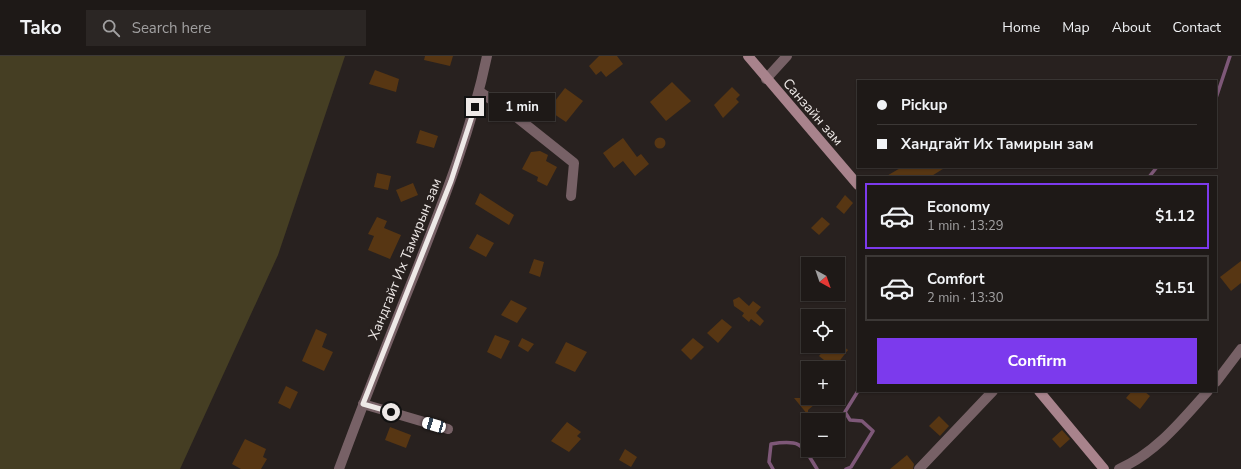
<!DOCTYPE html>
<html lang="en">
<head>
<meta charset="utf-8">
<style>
  body { margin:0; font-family:"Nunito Sans",sans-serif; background:#2b2624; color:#f1f3f6; height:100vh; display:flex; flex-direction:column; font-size:15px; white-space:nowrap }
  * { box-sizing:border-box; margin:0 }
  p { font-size:13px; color:#a1a0a1 }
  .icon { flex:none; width:22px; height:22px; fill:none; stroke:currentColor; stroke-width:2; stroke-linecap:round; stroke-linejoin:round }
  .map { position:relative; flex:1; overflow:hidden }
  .sheet { position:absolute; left:857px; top:120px; width:360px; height:216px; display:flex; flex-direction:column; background:#1e1917; border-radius:0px; box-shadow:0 1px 3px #0004,0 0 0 1px #3c3836 }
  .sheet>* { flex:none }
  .hud { position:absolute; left:857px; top:24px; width:360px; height:88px; border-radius:0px; box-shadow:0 1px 3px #0004,0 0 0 1px #3c3836; display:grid; align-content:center; height:88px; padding:0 20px; background:#1e1917 }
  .needle { width:26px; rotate:140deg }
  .tools { position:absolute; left:801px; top:201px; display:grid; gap:8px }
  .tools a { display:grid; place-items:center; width:44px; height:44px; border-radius:0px; background:#1e1917; box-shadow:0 1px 3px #0004,0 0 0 1px #3c3836; font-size:20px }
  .end { position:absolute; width:18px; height:18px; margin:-9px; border:5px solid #eee9e7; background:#111; box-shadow:0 0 0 2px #111 }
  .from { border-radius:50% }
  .bubble { position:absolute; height:28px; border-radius:0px; background:#1e1917; box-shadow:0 1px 3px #0004,0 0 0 1px #3c3836; font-size:13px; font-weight:700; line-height:28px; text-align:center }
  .car { position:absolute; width:12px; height:24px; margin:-12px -6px; border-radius:5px; box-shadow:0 0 3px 1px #0007; background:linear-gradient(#fff 24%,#345 0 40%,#fff 0 76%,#345 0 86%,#fff 0) }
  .hud b { display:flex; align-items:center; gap:14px; height:38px; font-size:15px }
  .hud b+b { border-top:1px solid #3c3836 }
  .hud i { width:10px; height:10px; background:#f1f3f6 }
  ul { padding:7px 0 0; list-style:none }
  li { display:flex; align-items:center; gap:12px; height:66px; margin:0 8px 6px; padding:0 12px; border:2px solid #3c3836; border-radius:0px }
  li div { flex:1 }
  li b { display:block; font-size:15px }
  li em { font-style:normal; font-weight:700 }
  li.selected { border-color:#7c3aed }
  li>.icon { width:36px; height:36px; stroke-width:1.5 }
  .button { display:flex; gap:8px; margin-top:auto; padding:8px 20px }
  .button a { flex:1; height:46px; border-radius:0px; background:#7c3aed; color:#fff; font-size:16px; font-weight:700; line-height:46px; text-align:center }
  header { display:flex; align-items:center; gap:24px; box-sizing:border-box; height:56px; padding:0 20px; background:#1e1917; border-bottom:1px solid #3c3836 }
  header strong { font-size:19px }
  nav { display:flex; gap:22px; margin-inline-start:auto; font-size:14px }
  .search { width:280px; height:36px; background:#2b2624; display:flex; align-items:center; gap:10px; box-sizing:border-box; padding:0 14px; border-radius:0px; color:#a1a0a1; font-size:15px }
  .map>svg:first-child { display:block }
  .green { fill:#453e23 }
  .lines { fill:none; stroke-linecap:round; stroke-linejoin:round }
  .stream { stroke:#7e5878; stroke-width:3.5 }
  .building { fill:#573613 }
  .minor { stroke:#776166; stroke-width:10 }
  .secondary { stroke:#a8838c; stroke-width:10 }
  .route { stroke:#eee9e7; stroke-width:5 }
  .labels { text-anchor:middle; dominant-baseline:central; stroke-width:4; stroke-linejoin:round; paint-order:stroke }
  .street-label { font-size:14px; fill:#eee9e7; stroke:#28211f }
</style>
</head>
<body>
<header>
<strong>Tako</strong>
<div class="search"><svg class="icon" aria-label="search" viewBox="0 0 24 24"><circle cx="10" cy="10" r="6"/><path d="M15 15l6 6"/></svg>Search here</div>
<nav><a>Home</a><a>Map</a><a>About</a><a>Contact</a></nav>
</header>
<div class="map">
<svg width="1241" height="413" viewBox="0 0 1241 413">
  <rect width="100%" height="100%" fill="#28211f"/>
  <!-- green -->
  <polygon class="green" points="0,0 345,0 278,199 180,413 0,413"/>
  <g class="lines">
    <!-- stream -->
    <g class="stream">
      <polyline points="1216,42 1230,0"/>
      <polyline points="1149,121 1157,111"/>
      <path d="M773,413L769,406L771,388C802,383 802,389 817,413"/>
      <polyline points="846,413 851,411 873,375 862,365 850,364 845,356 858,335"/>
    </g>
  </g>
  <!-- building -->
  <g class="building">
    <polygon points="425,0 453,0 450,10 424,4"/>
    <polygon points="599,0 617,0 623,8 606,21 601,15 596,19 589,10"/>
    <polygon points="375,14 399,23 396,36 369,28"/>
    <polygon points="672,26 691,45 666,65 650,46"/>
    <polygon points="732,31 740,39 736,43 739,46 723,62 714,49"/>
    <polygon points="565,32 583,45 566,66 548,54"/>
    <polygon points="420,74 438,80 434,92 416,87"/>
    <circle cx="660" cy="87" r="5.5"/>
    <polygon points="623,82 637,101 641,98 649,108 635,120 623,105 614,112 603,97"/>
    <polygon points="540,95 548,99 546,105 557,111 547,130 537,125 538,121 522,113 531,96"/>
    <polygon points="902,111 946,111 930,121 885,121"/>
    <polygon points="377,117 391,120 388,134 374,131"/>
    <polygon points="413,127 418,139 401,146 396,134"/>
    <polygon points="480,137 514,159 509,169 475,148"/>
    <polygon points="845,139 853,147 844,158 836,151"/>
    <polygon points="377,161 387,165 384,172 401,179 390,203 368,194 374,180 368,178"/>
    <polygon points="822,161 830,168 819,179 811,172"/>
    <polygon points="477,178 494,187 486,201 469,192"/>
    <polygon points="534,203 544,206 540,221 529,217"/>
    <polygon points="1241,205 1241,227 1231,235 1220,221"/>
    <polygon points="739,241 749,250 753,245 761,251 756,257 764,265 760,270 751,263 749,266 742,260 744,257 734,250 733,244"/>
    <polygon points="511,244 527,252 517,267 501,259"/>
    <polygon points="722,263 732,271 718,287 707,277"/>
    <polygon points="316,273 327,278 322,291 333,296 324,315 302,305"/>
    <polygon points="495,279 510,285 501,303 487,296"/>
    <polygon points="522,282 534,288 528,296 518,290"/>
    <polygon points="693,282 704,291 691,304 681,294"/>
    <polygon points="566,286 587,296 575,316 555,307"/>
    <polygon points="827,290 843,290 848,294 834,312 819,300"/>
    <polygon points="286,330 298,336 290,353 278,347"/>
    <polygon points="1132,335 1144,335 1150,340 1140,353 1126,342"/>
    <polygon points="808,336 808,342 822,342 808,354 808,359 794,342 802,342"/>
    <polygon points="939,360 949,370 940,380 929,370"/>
    <polygon points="567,366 581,376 577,380 581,383 569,396 551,385"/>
    <polygon points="390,371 411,379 406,392 385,384"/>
    <polygon points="1062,374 1070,383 1060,392 1052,383"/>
    <polygon points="245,383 266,393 263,401 267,403 261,413 241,413 232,408"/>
    <polygon points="625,393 637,401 631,411 619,404"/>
    <polygon points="907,399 914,408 913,413 890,413"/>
  </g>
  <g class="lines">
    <!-- minor -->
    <g class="minor">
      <polyline points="766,23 787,0"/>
      <polyline points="480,36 510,56 574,107 571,140"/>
      <polyline points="1216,326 1241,293"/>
      <polyline points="363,348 448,373"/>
      <path d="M339,413C364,345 391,277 418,210C445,141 472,72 487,0"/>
      <polyline points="919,413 993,335"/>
      <path d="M1119,413C1156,397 1182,364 1208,335"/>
    </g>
    <!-- secondary -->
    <g class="secondary">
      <polyline points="748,0 858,129"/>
      <polyline points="1039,335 1104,413"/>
    </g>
  </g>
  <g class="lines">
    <!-- route -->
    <polyline class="route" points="391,356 363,348 451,125 475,51"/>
  </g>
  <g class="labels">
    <!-- street labels -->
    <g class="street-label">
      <text transform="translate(813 56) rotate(49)">Санзайн зам</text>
      <text transform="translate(405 203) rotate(-68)">Хандгайт Их Тамирын зам</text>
    </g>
  </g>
</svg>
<div class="tools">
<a><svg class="needle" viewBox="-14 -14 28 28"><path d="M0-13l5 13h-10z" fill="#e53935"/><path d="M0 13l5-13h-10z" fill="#a1a0a1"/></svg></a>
<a><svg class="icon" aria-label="locate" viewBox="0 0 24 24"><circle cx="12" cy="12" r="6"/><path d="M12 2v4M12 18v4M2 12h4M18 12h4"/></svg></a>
<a>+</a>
<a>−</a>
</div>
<i class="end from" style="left:391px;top:356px"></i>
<i class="end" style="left:475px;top:51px"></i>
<div class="bubble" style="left:489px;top:37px;width:66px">1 min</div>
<i class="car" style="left:434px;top:369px;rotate:286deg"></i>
<div class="hud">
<b><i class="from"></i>Pickup</b>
<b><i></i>Хандгайт Их Тамирын зам</b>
</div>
<section class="sheet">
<ul>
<li class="selected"><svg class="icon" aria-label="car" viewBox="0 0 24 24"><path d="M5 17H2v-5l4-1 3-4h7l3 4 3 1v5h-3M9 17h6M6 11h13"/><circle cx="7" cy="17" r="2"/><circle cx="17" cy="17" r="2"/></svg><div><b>Economy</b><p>1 min · 13:29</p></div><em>$1.12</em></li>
<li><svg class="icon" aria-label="car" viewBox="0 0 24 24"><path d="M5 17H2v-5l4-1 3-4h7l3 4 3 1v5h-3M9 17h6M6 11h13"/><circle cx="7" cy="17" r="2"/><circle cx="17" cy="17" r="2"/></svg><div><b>Comfort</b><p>2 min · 13:30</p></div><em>$1.51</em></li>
</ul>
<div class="button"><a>Confirm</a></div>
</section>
</div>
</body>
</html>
